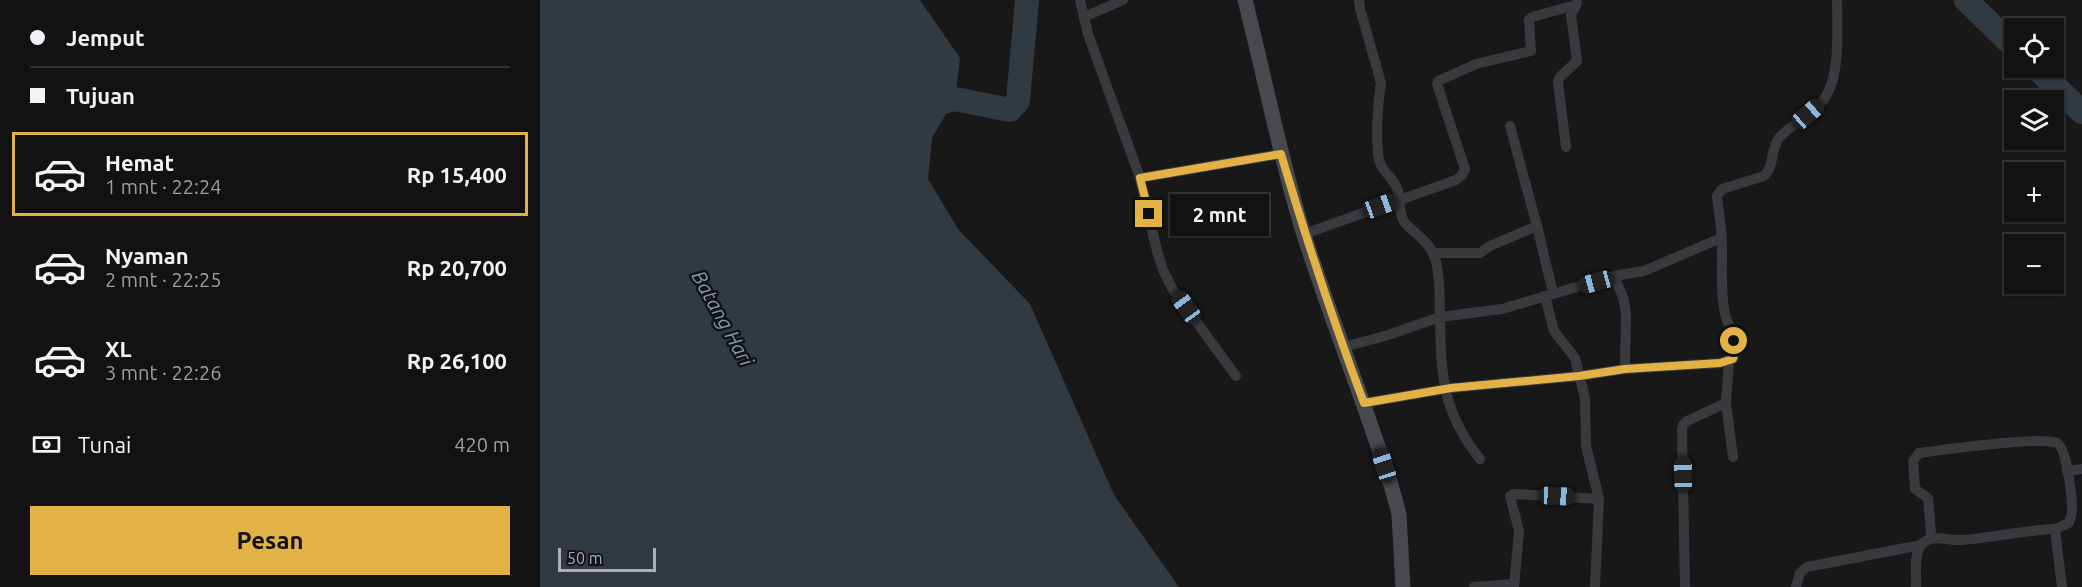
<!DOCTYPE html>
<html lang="id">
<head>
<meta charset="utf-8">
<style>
  body { margin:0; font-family:Ubuntu,sans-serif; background:#1b1b1c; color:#f1f3f6; height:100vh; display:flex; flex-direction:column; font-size:22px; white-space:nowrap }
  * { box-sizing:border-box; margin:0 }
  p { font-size:20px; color:#9c9ea0 }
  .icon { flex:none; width:33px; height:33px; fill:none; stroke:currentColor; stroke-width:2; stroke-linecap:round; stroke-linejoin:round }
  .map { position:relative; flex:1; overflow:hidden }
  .details { display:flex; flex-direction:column; background:#121213; width:540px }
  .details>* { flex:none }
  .guide { display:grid; align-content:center; height:132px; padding:0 30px; background:#121213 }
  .buttons { position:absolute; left:1464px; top:18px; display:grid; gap:12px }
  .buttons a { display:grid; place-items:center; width:60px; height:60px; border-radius:0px; background:#121213; box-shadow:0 2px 4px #0004,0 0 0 2px #313233; font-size:30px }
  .scale { position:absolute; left:18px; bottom:15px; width:98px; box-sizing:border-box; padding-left:6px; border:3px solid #abafb8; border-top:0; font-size:16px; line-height:21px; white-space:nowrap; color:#abafb8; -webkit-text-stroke:4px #131314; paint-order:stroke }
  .end { position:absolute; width:27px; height:27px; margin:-14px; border:8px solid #e3b246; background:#111; box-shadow:0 0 0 3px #111 }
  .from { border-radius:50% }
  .bubble { position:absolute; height:42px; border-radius:0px; background:#121213; box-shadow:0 2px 4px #0004,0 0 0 2px #313233; font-size:20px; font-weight:700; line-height:42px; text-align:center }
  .car { position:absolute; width:18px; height:36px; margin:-18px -9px; border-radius:8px; box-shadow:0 0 4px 2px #0007; background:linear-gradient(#222 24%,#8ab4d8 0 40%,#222 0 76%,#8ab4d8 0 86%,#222 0) }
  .guide b { display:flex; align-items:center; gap:21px; height:57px; font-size:22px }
  .guide b+b { border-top:2px solid #313233 }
  .guide i { width:15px; height:15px; background:#f1f3f6 }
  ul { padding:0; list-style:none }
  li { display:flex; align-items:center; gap:18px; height:84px; margin:0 12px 9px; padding:0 18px; border:3px solid transparent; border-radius:0px }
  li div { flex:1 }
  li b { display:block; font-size:22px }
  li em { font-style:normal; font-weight:700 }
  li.active { border-color:#e3b246 }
  li>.icon { width:54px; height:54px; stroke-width:1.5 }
  .pay { display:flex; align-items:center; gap:15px; height:66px; padding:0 30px; font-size:22px }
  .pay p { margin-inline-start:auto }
  .action { display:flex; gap:12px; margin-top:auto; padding:12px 30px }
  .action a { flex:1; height:69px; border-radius:0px; background:#e3b246; color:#111; font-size:24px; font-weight:700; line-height:69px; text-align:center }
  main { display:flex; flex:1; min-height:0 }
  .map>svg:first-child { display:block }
  .water { fill:#323a41 }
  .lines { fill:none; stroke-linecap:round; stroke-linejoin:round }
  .river { stroke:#323a41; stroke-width:24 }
  .street { stroke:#393a3e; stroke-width:10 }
  .secondary { stroke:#47494e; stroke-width:15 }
  .route { stroke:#e3b246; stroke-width:8 }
  .labels { text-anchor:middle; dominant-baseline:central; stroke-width:5; stroke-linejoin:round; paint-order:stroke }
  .water-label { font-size:20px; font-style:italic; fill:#859bb0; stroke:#131314 }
</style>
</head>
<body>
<main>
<section class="details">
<div class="guide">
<b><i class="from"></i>Jemput</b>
<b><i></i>Tujuan</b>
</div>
<ul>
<li class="active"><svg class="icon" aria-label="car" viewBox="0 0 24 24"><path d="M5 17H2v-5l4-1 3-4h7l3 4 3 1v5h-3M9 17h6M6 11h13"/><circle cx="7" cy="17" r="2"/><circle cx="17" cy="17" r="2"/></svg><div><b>Hemat</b><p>1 mnt · 22:24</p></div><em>Rp 15,400</em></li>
<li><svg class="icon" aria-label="car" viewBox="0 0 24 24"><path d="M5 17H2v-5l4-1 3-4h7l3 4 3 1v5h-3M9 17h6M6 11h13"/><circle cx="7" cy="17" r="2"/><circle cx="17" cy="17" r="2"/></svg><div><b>Nyaman</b><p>2 mnt · 22:25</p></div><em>Rp 20,700</em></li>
<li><svg class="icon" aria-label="car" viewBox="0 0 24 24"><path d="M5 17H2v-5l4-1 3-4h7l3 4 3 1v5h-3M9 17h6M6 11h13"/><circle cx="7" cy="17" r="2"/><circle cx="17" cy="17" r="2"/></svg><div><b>XL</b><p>3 mnt · 22:26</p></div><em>Rp 26,100</em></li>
</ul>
<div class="pay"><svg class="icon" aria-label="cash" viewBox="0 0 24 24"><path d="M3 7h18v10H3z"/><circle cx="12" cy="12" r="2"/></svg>Tunai<p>420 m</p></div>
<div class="action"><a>Pesan</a></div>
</section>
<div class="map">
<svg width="1542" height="587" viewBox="0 0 1542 587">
  <rect width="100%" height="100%" fill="#181819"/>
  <!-- water -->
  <polygon class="water" points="0,0 380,0 420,58 415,99 392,138 388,179 418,229 490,304 574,495 639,587 0,587"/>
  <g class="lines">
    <!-- river -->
    <g class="river">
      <polyline points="1426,0 1474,47"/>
      <polyline points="1496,68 1542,112"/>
      <polyline points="385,107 415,99 470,110 478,101 487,0"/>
    </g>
    <!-- street -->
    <g class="street">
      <polyline points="540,0 548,34 600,178 741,154"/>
      <path d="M819,0L820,9L841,83C838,101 834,150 841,165C845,174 854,179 857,188C861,198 858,214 865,223C877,236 892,243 896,262C901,280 899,298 900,317C901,374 902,412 940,459"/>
      <polyline points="544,17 583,0"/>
      <polyline points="970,126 997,226 1013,293"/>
      <polyline points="1026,147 1018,82 1020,77 1037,61 1031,15 1037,3"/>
      <polyline points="600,178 617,251 623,270 633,290 696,376"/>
      <polyline points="764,234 916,180 922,175 925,169 897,84 898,81 936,64 991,51 989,20 992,17 1036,5"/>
      <polyline points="893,253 940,253 950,246 997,226"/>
      <polyline points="1074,276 1083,297 1086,312 1085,369"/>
      <polyline points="1005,296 1014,331 1035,358 1045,398 1046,446 1059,499 1055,587"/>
      <polyline points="803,347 845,336 900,317 962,309 1074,276 1104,271 1181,238"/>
      <polyline points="1189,361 1186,403 1193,457"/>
      <path d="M824,403L911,388L1039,376L1085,369L1180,363L1193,359C1199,343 1189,329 1185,314C1179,286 1184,257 1181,229C1180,218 1178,207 1177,196L1182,189L1224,176C1235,166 1230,150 1239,138C1252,123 1272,115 1284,99C1301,76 1297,28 1297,0"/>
      <polyline points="1527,471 1542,469"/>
      <path d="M1393,538L1391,533L1388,498L1375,489L1373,461L1379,453C1403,450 1501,436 1517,443C1527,448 1532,498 1532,509C1532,514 1530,519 1529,523L1515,529L1522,587"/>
      <polyline points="934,587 974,584"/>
      <polyline points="974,587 979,531 970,496 974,494 1059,499"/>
      <polyline points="1145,587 1142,429 1143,425 1147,421 1186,403"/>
      <polyline points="1256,587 1260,573 1267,567 1381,545"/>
      <path d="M1376,587C1377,576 1373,554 1381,545C1391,533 1408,541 1421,540C1453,538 1483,530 1515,529"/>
    </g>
    <!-- secondary -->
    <path class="secondary" d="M705,0C725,78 740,158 764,235C791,319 824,401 851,485L859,514L863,587"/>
  </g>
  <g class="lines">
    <!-- route -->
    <path class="route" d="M609,214L600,178L741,154C766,238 793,321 824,403L911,388L1039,376L1085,369L1180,363L1193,359L1195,350L1194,341"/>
  </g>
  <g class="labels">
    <!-- water labels -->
    <g class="water-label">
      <text transform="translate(183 318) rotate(61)">Batang Hari</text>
    </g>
  </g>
</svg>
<div class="buttons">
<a><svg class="icon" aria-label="locate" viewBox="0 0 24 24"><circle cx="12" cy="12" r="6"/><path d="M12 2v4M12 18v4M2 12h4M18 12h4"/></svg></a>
<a><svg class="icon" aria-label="layers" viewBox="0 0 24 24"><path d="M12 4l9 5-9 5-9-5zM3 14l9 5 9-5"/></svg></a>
<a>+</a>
<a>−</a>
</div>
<div class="scale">50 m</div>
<i class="end from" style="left:1194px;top:341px"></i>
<i class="end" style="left:609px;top:214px"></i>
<div class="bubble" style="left:630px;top:194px;width:99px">2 mnt</div>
<i class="car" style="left:1268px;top:114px;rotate:49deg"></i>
<i class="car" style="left:840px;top:206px;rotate:70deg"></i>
<i class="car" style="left:1056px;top:282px;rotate:255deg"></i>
<i class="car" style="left:646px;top:307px;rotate:324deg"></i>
<i class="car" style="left:844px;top:465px;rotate:342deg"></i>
<i class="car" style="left:1143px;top:474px;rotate:359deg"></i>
<i class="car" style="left:1017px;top:496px;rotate:93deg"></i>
</div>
</main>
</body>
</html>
